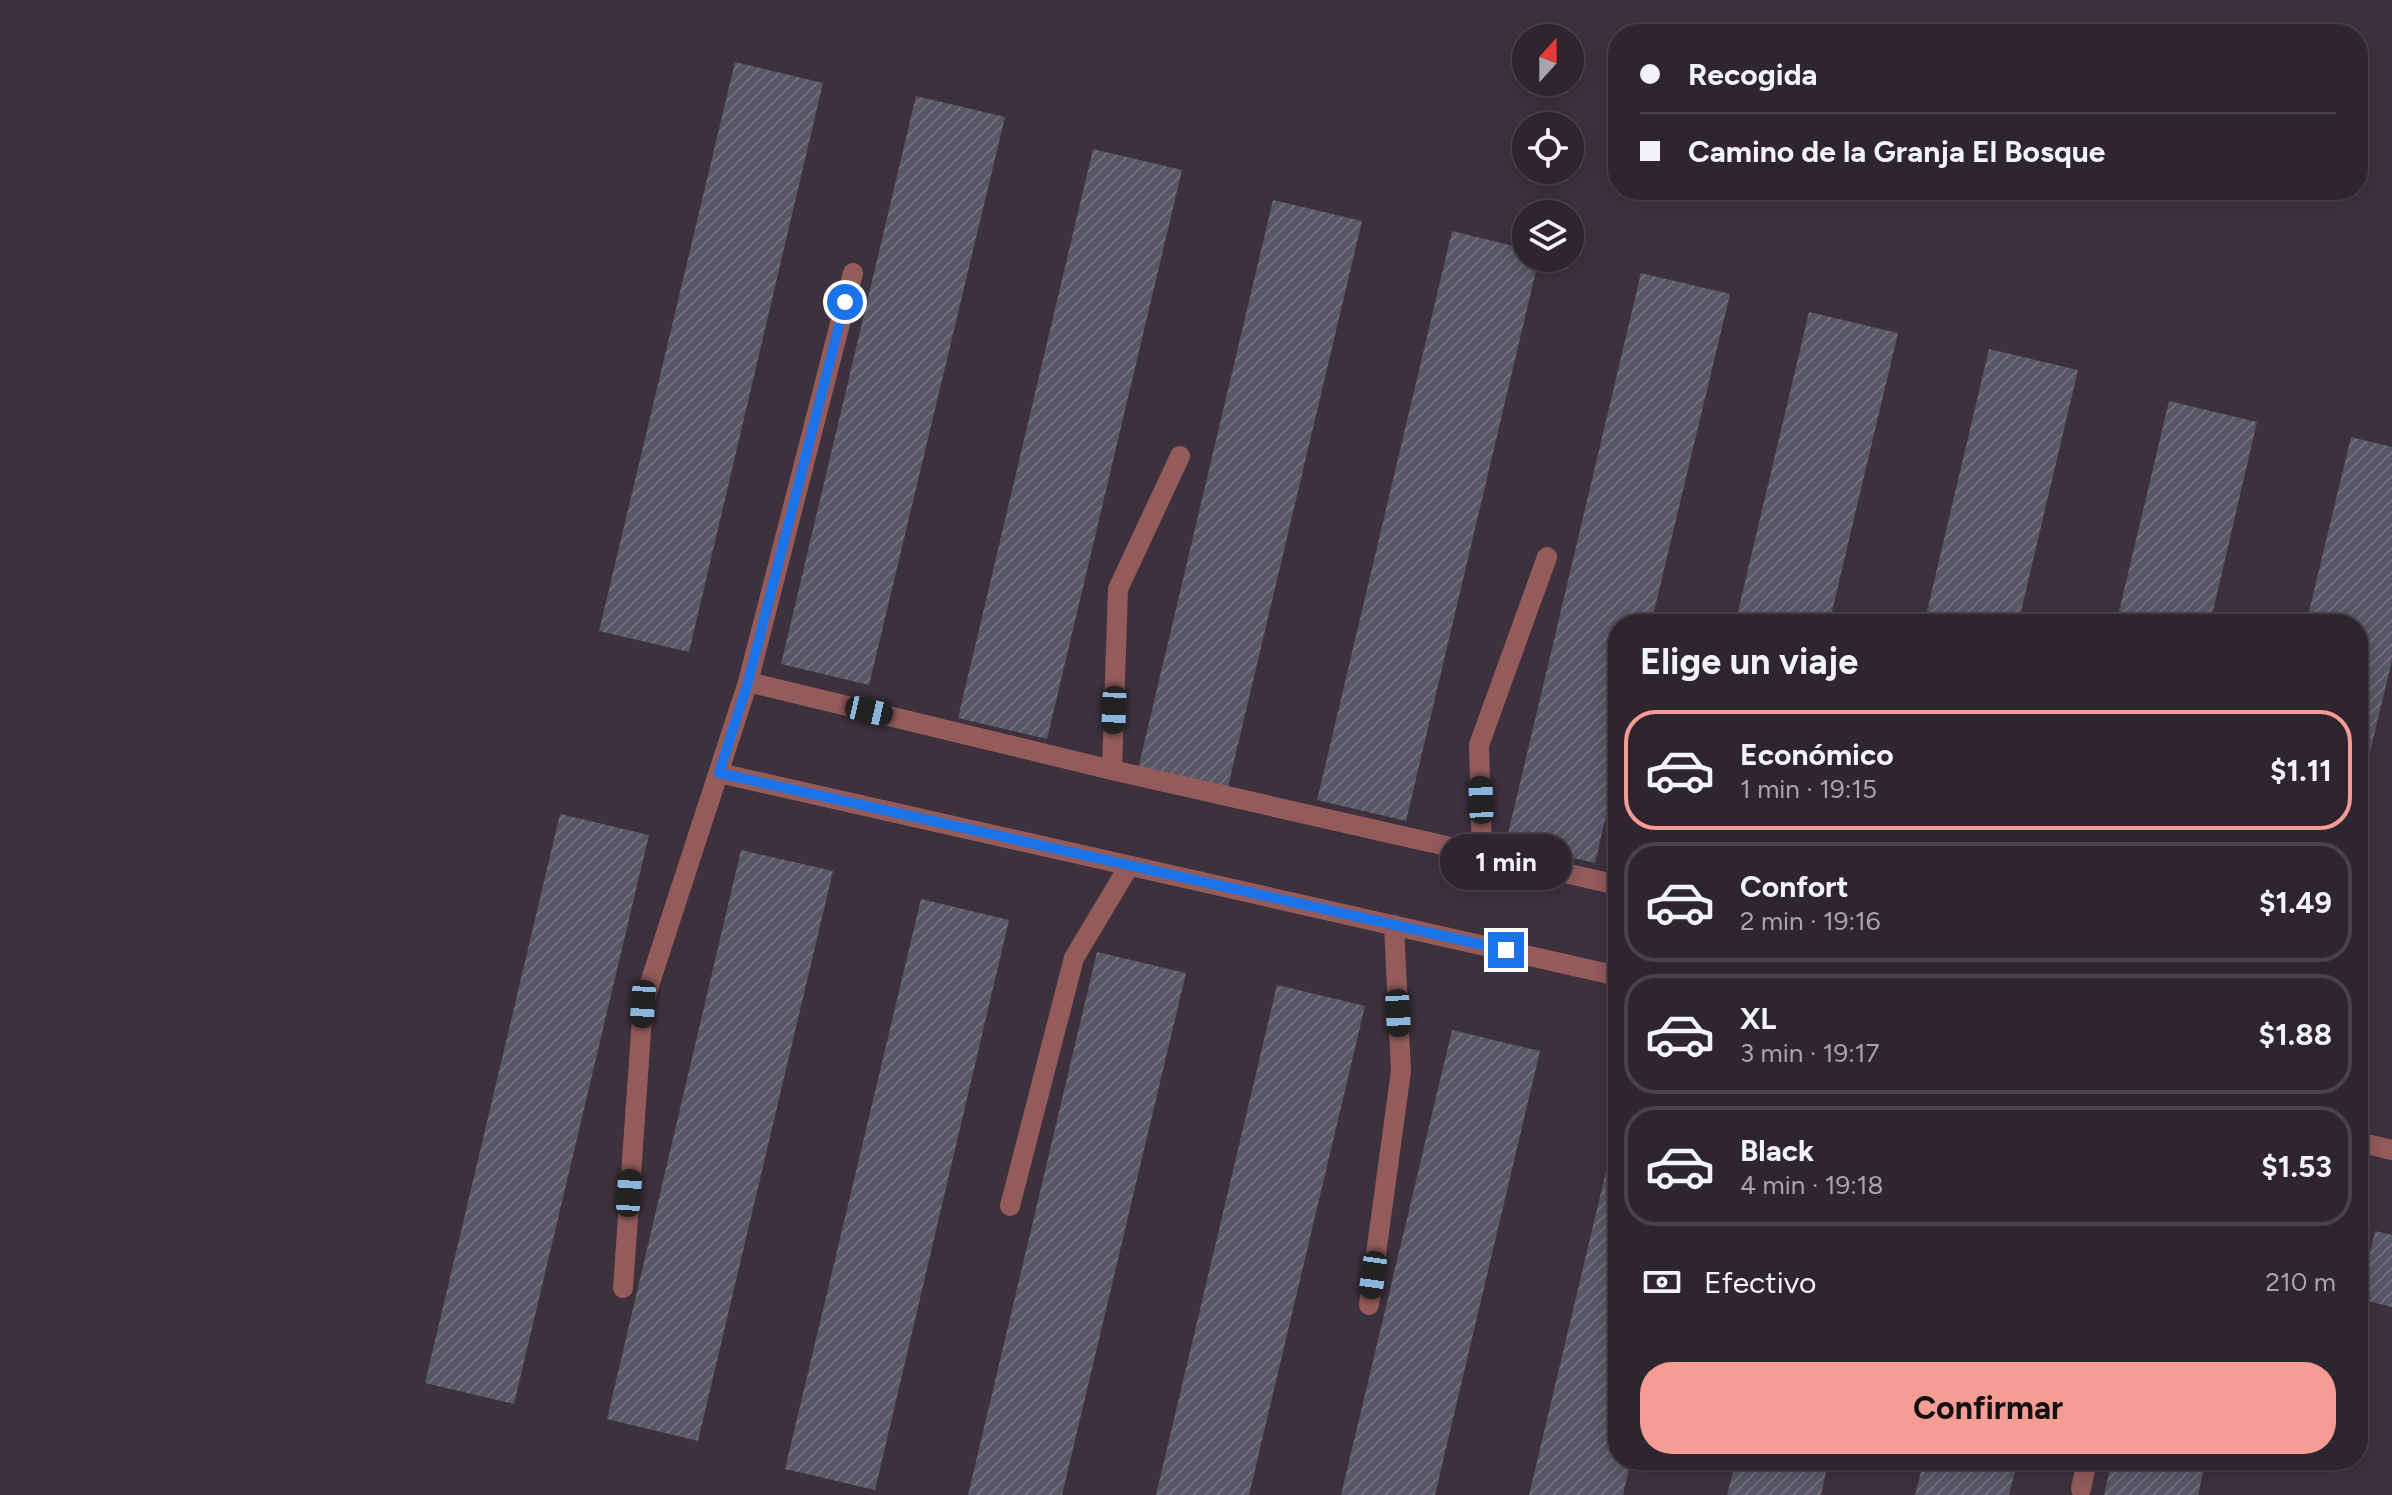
<!DOCTYPE html>
<html lang="es">
<head>
<meta charset="utf-8">
<style>
  body { margin:0; font-family:Figtree,sans-serif; background:#3a313a; color:#f1f3f6; height:100vh; display:flex; flex-direction:column; font-size:30px; white-space:nowrap }
  * { box-sizing:border-box; margin:0 }
  p { font-size:26px; color:#a7a5aa }
  .icon { flex:none; width:44px; height:44px; fill:none; stroke:currentColor; stroke-width:2; stroke-linecap:round; stroke-linejoin:round }
  .map { position:relative; flex:1; overflow:hidden }
  .details { position:absolute; left:1608px; top:614px; width:760px; height:856px; display:flex; flex-direction:column; background:#2e252e; border-radius:32px; box-shadow:0 4px 20px #0003,0 0 0 2px #49424a }
  .details>* { flex:none }
  .banner { position:absolute; left:1608px; top:24px; width:760px; height:176px; border-radius:32px; box-shadow:0 4px 20px #0003,0 0 0 2px #49424a; display:grid; align-content:center; height:176px; padding:0 32px; background:#2e252e }
  .needle { width:52px; rotate:21deg }
  .fabs { position:absolute; left:1512px; top:24px; display:grid; gap:16px }
  .fabs a { display:grid; place-items:center; width:72px; height:72px; border-radius:50%; background:#2e252e; box-shadow:0 4px 20px #0003,0 0 0 2px #49424a; font-size:40px }
  .end { position:absolute; width:36px; height:36px; margin:-18px; border:10px solid #1a73e8; background:#fff; box-shadow:0 0 0 4px #fff }
  .from { border-radius:50% }
  .bubble { position:absolute; height:56px; border-radius:28px; background:#2e252e; box-shadow:0 4px 20px #0003,0 0 0 2px #49424a; font-size:26px; font-weight:700; line-height:56px; text-align:center }
  .car { position:absolute; width:24px; height:48px; margin:-24px -12px; border-radius:10px; box-shadow:0 0 6px 2px #0007; background:linear-gradient(#222 24%,#8ab4d8 0 40%,#222 0 76%,#8ab4d8 0 86%,#222 0) }
  .banner b { display:flex; align-items:center; gap:28px; height:76px; font-size:30px }
  .banner b+b { border-top:2px solid #49424a }
  .banner i { width:20px; height:20px; background:#f1f3f6 }
  ul { padding:0; list-style:none }
  li { display:flex; align-items:center; gap:24px; height:120px; margin:0 16px 12px; padding:0 16px; border:4px solid #49424a; border-radius:32px }
  li div { flex:1 }
  li b { display:block; font-size:30px }
  li em { font-style:normal; font-weight:700 }
  li.selected { border-color:#f59c95 }
  li>.icon { width:72px; height:72px; stroke-width:1.5 }
  h2 { padding:0 32px; font-size:36px; line-height:96px }
  .pay { display:flex; align-items:center; gap:20px; height:88px; padding:0 32px; font-size:30px }
  .pay p { margin-inline-start:auto }
  .primary-button { display:flex; gap:16px; margin-top:auto; padding:16px 32px }
  .primary-button a { flex:1; height:92px; border-radius:32px; background:#f59c95; color:#111; font-size:32px; font-weight:700; line-height:92px; text-align:center }
  .map>svg:first-child { display:block }
  .building { fill:url(#building-hatch) }
  .lines { fill:none; stroke-linecap:round; stroke-linejoin:round }
  .service { stroke:#945b5b; stroke-width:20 }
  .route { stroke:#1a73e8; stroke-width:10 }
</style>
</head>
<body>
<div class="map">
<svg width="2392" height="1495" viewBox="0 0 2392 1495">
  <defs>
    <pattern id="building-hatch" width="6" height="6" patternUnits="userSpaceOnUse" patternTransform="scale(2)"><rect width="6" height="6" fill="#595666"/><path d="M-1 1l2-2M0 6l6-6M5 7l2-2" fill="none" stroke="#716e7c"/></pattern>
  </defs>
  <rect width="100%" height="100%" fill="#3d313e"/>
  <!-- building -->
  <g class="building">
    <polygon points="735,62 823,83 689,652 599,631"/>
    <polygon points="916,96 1005,117 869,685 781,664"/>
    <polygon points="1093,149 1182,170 1047,739 958,718"/>
    <polygon points="1273,200 1362,221 1227,791 1138,769"/>
    <polygon points="1452,231 1526,249 1526,258 1539,258 1406,821 1317,800"/>
    <polygon points="1641,273 1730,294 1651,624 1618,624 1618,765 1595,863 1506,842"/>
    <polygon points="1809,312 1898,333 1829,624 1735,624"/>
    <polygon points="1989,349 2078,370 2018,624 1924,624"/>
    <polygon points="2169,401 2257,422 2210,624 2116,624"/>
    <polygon points="2351,437 2392,447 2392,660 2359,798 2358,624 2306,624"/>
    <polygon points="560,814 649,835 514,1404 425,1383"/>
    <polygon points="741,850 833,871 698,1441 607,1419"/>
    <polygon points="921,899 1009,920 875,1490 785,1469"/>
    <polygon points="1097,952 1186,973 1062,1495 968,1495"/>
    <polygon points="1277,985 1365,1006 1249,1495 1156,1495"/>
    <polygon points="1452,1030 1540,1051 1435,1495 1341,1495"/>
    <polygon points="1617,1125 1618,1460 1631,1460 1623,1495 1529,1495"/>
    <polygon points="2375,1231 2392,1235 2392,1307 2359,1299"/>
    <polygon points="1736,1460 1829,1460 1821,1495 1727,1495"/>
    <polygon points="1924,1460 2018,1460 2009,1495 1915,1495"/>
    <polygon points="2112,1460 2206,1460 2198,1495 2104,1495"/>
  </g>
  <g class="lines">
    <!-- service -->
    <g class="service">
      <polyline points="748,682 1112,770 1618,885"/>
      <polyline points="1112,770 1118,589 1180,456"/>
      <polyline points="719,773 1618,976"/>
      <polyline points="1482,855 1479,745 1547,557"/>
      <polyline points="2358,1142 2392,1150"/>
      <polyline points="1010,1206 1074,958 1129,866"/>
      <polyline points="623,1288 643,1004 748,682 853,273"/>
      <polyline points="1369,1305 1401,1071 1394,925"/>
      <polyline points="2081,1489 2087,1460"/>
    </g>
  </g>
  <g class="lines">
    <!-- route -->
    <polyline class="route" points="845,302 748,682 719,773 1506,950"/>
  </g>
</svg>
<div class="fabs">
<a><svg class="needle" viewBox="-14 -14 28 28"><path d="M0-13l5 13h-10z" fill="#e53935"/><path d="M0 13l5-13h-10z" fill="#a7a5aa"/></svg></a>
<a><svg class="icon" aria-label="locate" viewBox="0 0 24 24"><circle cx="12" cy="12" r="6"/><path d="M12 2v4M12 18v4M2 12h4M18 12h4"/></svg></a>
<a><svg class="icon" aria-label="layers" viewBox="0 0 24 24"><path d="M12 4l9 5-9 5-9-5zM3 14l9 5 9-5"/></svg></a>
</div>
<i class="end from" style="left:845px;top:302px"></i>
<i class="end" style="left:1506px;top:950px"></i>
<div class="bubble" style="left:1440px;top:834px;width:132px">1 min</div>
<i class="car" style="left:1114px;top:710px;rotate:182deg"></i>
<i class="car" style="left:869px;top:711px;rotate:103deg"></i>
<i class="car" style="left:1481px;top:800px;rotate:358deg"></i>
<i class="car" style="left:643px;top:1004px;rotate:184deg"></i>
<i class="car" style="left:1398px;top:1013px;rotate:177deg"></i>
<i class="car" style="left:629px;top:1193px;rotate:4deg"></i>
<i class="car" style="left:1373px;top:1275px;rotate:188deg"></i>
<div class="banner">
<b><i class="from"></i>Recogida</b>
<b><i></i>Camino de la Granja El Bosque</b>
</div>
<section class="details">
<h2>Elige un viaje</h2>
<ul>
<li class="selected"><svg class="icon" aria-label="car" viewBox="0 0 24 24"><path d="M5 17H2v-5l4-1 3-4h7l3 4 3 1v5h-3M9 17h6M6 11h13"/><circle cx="7" cy="17" r="2"/><circle cx="17" cy="17" r="2"/></svg><div><b>Económico</b><p>1 min · 19:15</p></div><em>$1.11</em></li>
<li><svg class="icon" aria-label="car" viewBox="0 0 24 24"><path d="M5 17H2v-5l4-1 3-4h7l3 4 3 1v5h-3M9 17h6M6 11h13"/><circle cx="7" cy="17" r="2"/><circle cx="17" cy="17" r="2"/></svg><div><b>Confort</b><p>2 min · 19:16</p></div><em>$1.49</em></li>
<li><svg class="icon" aria-label="car" viewBox="0 0 24 24"><path d="M5 17H2v-5l4-1 3-4h7l3 4 3 1v5h-3M9 17h6M6 11h13"/><circle cx="7" cy="17" r="2"/><circle cx="17" cy="17" r="2"/></svg><div><b>XL</b><p>3 min · 19:17</p></div><em>$1.88</em></li>
<li><svg class="icon" aria-label="car" viewBox="0 0 24 24"><path d="M5 17H2v-5l4-1 3-4h7l3 4 3 1v5h-3M9 17h6M6 11h13"/><circle cx="7" cy="17" r="2"/><circle cx="17" cy="17" r="2"/></svg><div><b>Black</b><p>4 min · 19:18</p></div><em>$1.53</em></li>
</ul>
<div class="pay"><svg class="icon" aria-label="cash" viewBox="0 0 24 24"><path d="M3 7h18v10H3z"/><circle cx="12" cy="12" r="2"/></svg>Efectivo<p>210 m</p></div>
<div class="primary-button"><a>Confirmar</a></div>
</section>
</div>
</body>
</html>
